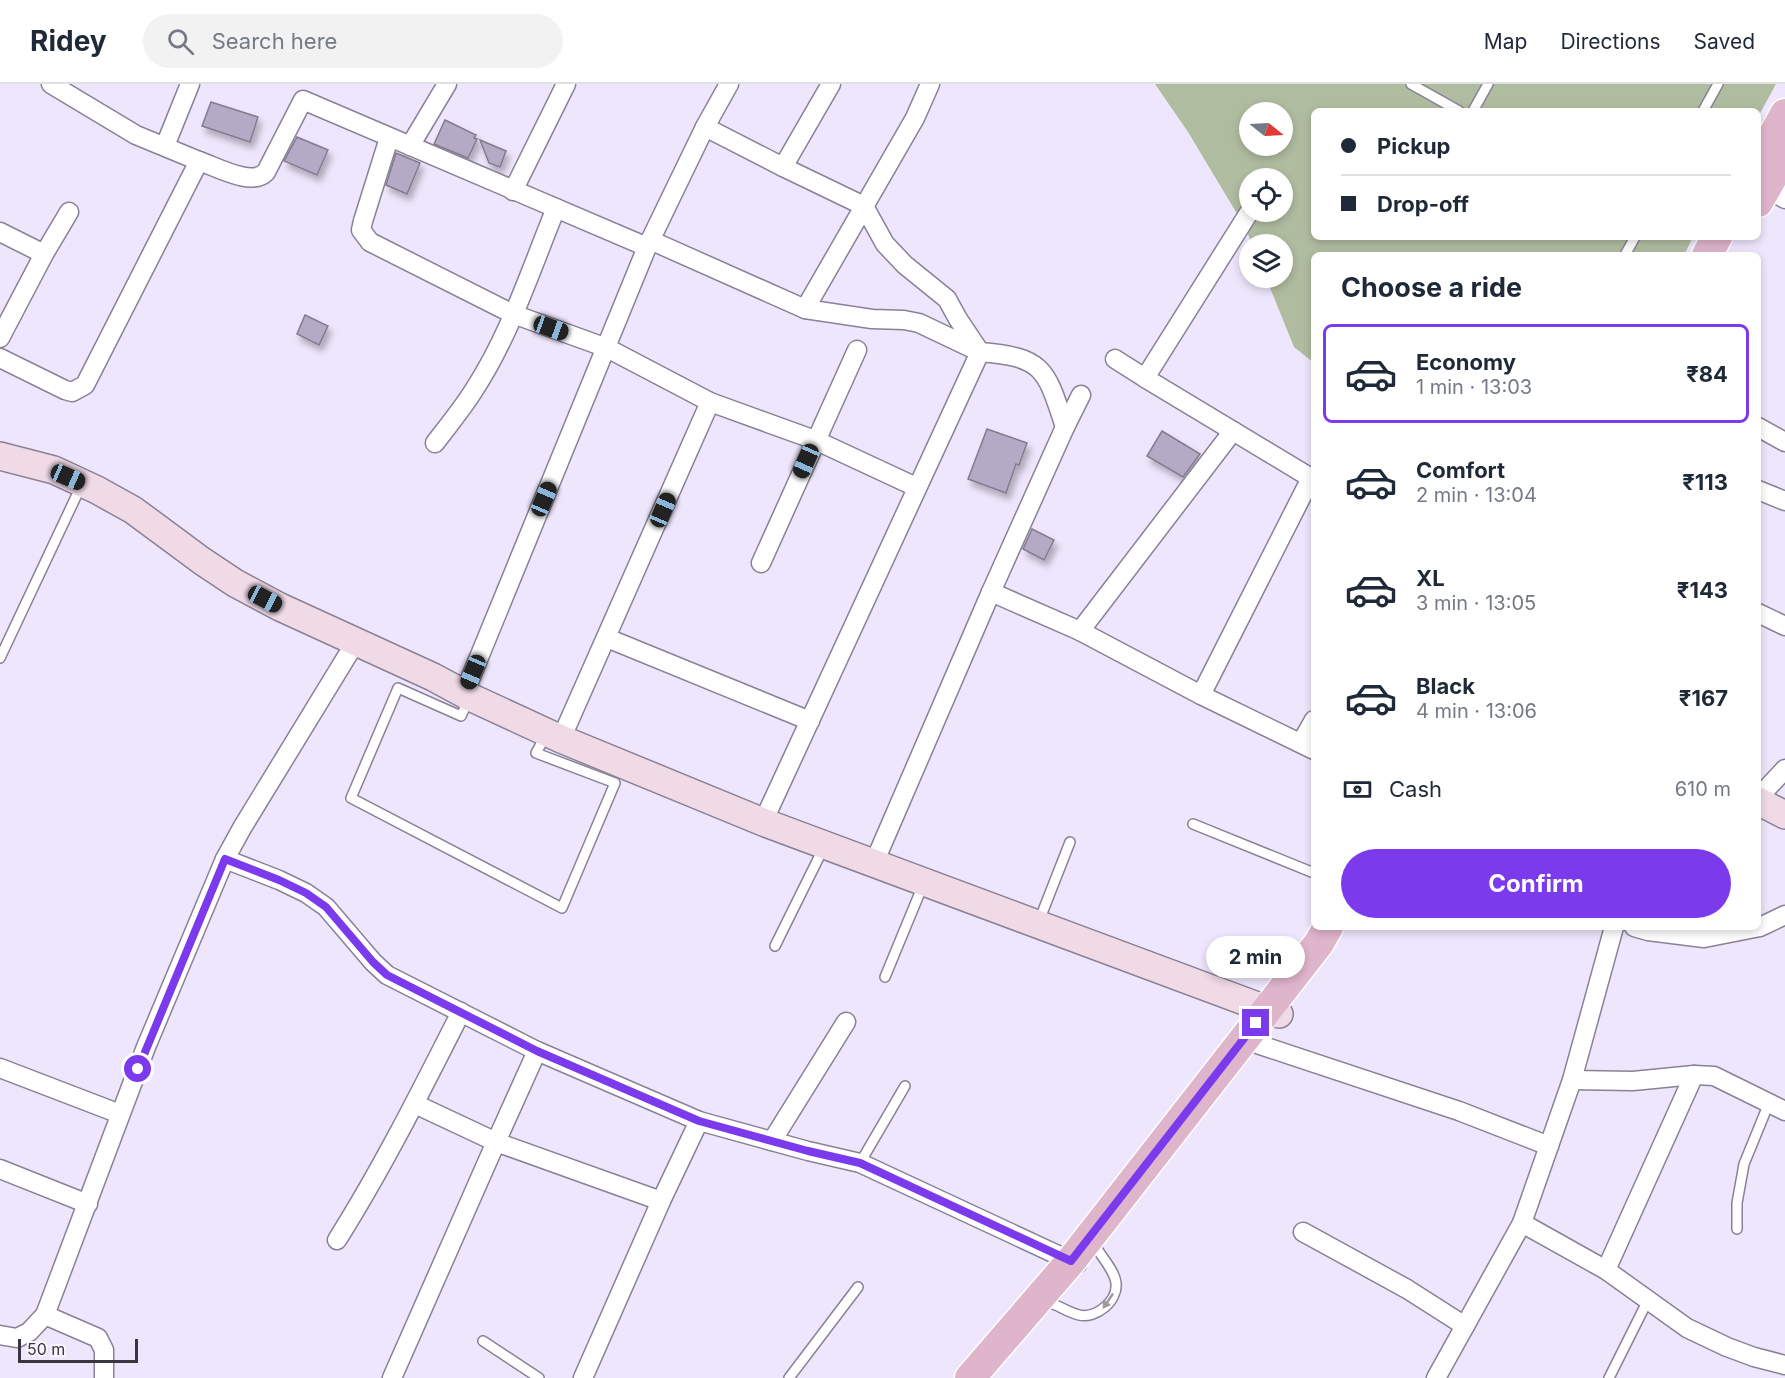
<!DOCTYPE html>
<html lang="en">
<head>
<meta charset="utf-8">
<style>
  body { margin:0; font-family:Inter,sans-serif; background:#f2f2f3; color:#1f2937; height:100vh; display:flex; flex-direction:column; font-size:22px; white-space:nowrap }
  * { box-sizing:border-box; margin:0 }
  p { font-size:20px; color:#747a83 }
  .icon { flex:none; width:33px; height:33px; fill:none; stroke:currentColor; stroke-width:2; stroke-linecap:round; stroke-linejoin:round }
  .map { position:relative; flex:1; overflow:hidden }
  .drawer { position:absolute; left:1311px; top:168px; width:450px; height:678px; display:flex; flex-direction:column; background:#fff; border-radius:9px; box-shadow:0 3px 9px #0003 }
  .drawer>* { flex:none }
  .guide { position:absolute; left:1311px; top:24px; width:450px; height:132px; border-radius:9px; box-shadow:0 3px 9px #0003; display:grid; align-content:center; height:132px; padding:0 30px; background:#fff }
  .needle { width:39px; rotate:108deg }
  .tools { position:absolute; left:1239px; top:18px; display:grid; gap:12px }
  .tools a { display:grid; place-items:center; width:54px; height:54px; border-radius:50%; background:#fff; box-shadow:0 3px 9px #0003; font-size:30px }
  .scale { position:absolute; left:18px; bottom:15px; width:120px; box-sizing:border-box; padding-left:6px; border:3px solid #3a363f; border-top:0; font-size:16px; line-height:21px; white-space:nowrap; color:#3a363f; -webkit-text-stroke:4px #f9f6ff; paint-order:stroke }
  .end { position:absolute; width:27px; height:27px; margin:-14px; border:8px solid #7c3aed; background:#fff; box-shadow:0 0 0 3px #fff }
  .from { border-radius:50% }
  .bubble { position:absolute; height:42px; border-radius:21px; background:#fff; box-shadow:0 3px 9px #0003; font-size:20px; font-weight:700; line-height:42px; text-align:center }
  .car { position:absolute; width:18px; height:36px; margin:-18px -9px; border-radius:8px; box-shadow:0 0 4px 2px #0007; background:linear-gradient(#222 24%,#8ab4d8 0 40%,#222 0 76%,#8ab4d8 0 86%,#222 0) }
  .guide b { display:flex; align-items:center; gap:21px; height:57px; font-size:22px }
  .guide b+b { border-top:2px solid #e0e1e3 }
  .guide i { width:15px; height:15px; background:#1f2937 }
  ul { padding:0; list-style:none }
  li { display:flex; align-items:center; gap:18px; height:99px; margin:0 12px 9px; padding:0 18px; border:3px solid transparent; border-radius:9px }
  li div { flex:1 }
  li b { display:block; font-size:22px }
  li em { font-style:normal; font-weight:700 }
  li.on { border-color:#7c3aed }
  li>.icon { width:54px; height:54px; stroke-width:1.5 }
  h2 { padding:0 30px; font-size:27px; line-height:72px }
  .pay { display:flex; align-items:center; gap:15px; height:66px; padding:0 30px; font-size:22px }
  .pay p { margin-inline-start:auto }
  .action { display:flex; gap:12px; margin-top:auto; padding:12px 30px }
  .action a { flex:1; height:69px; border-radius:36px; background:#7c3aed; color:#fff; font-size:24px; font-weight:700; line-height:69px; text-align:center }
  header { display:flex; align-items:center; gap:36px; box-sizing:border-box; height:84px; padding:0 30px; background:#fff; border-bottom:2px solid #e0e1e3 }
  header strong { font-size:28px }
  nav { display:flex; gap:33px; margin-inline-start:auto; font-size:21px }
  .search { width:420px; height:54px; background:#f2f2f3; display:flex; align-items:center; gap:15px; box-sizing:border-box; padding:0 21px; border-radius:33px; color:#747a83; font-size:22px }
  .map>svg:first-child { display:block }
  .forest { fill:#b0bca0; fill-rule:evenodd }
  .building { fill:#b4aac6; stroke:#837b8f; stroke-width:1.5; filter:url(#shadow) }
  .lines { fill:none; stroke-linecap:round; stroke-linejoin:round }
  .lane-casing { stroke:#898196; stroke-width:12 }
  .street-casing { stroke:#898196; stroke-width:21 }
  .secondary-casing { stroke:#898196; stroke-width:30 }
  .primary-casing { stroke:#fff; stroke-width:33 }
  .lane { stroke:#fff; stroke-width:9 }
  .street { stroke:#fff; stroke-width:18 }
  .secondary { stroke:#efdae6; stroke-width:27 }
  .primary { stroke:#dfb5cc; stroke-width:30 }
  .oneway { fill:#9c9a9f }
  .route { stroke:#7c3aed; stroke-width:8 }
</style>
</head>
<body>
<header>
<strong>Ridey</strong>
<div class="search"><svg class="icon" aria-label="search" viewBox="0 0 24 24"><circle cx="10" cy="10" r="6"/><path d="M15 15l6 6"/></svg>Search here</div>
<nav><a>Map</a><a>Directions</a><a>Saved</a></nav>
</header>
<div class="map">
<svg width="1785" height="1294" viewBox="0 0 1785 1294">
  <defs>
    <filter id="shadow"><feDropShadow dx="3.5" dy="6" stdDeviation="3" flood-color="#0004"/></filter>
  </defs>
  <rect width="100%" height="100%" fill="#eee6fc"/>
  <!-- forest -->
  <path class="forest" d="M1155,0H1776L1758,33V27H1314V153H1693L1684,171H1314V279L1294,263L1266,194H1282V160H1252L1245,143L1188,48ZM1250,28H1282V62H1250ZM1250,94H1282V128H1250Z"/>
  <!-- building -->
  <g class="building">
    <polygon points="211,18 258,33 250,58 202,42"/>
    <polygon points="445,36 476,51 474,54 477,55 468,74 434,60"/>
    <polygon points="297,53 328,66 317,91 284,77"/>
    <polygon points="480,56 506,67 500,83 489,79"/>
    <polygon points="396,69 420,79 407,110 386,101"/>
    <polygon points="305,231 328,242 319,261 297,250"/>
    <polygon points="987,345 1027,359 1019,381 1016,380 1006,409 968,395"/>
    <polygon points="1162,347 1200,370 1183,393 1147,372"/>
    <polygon points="1032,445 1054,456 1044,476 1023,465"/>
  </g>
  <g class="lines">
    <defs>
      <g id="lane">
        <polyline points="1411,0 1459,27"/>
        <polyline points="1473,27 1488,0"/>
        <polyline points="1703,27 1718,0"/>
        <polyline points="1625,171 1635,153"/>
        <polyline points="0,574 81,402"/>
        <polyline points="469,615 461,632 398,604 351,714 562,824 615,699 536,669 546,651"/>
        <polyline points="1193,740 1314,789"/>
        <polyline points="1039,837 1070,758"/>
        <polyline points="775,862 823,765"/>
        <polyline points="885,893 923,801"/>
        <polyline points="860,1079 905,1002"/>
        <polyline points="1737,1145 1737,1119 1744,1080 1769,1019"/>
        <path d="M1053,1220C1061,1223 1070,1229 1079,1231C1096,1235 1118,1217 1116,1199C1115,1188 1104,1176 1098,1166"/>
        <polyline points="483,1257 539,1294"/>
        <polyline points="789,1294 858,1203"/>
        <polyline points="1609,1294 1648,1216"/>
      </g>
      <g id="street">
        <polyline points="51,0 136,51 199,77"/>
        <polyline points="705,43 783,83"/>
        <polyline points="389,54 363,137 361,146 370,158 513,230 607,264 710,318 815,356 916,403"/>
        <polyline points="165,62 190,0"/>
        <polyline points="410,62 447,0"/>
        <polyline points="1766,104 1785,115"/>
        <polyline points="513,107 566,0"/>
        <polyline points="0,148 44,170"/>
        <polyline points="650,156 805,225 872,235 904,236 919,239 980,268 958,235 947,215 905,181 885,160 864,122 783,83 831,0"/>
        <polyline points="647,163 705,43 729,0"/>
        <polyline points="805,225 915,34 930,0"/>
        <polyline points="0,254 44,170 69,128"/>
        <path d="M0,274L65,306L72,308L85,301L199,77C217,83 252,103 266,88L303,16L647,163L464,610"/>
        <polyline points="1115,275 1145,294"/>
        <polyline points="1081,311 1065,343 991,508 1080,547 1201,611 1314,666"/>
        <polyline points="1758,343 1785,358"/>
        <path d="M435,359C448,342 462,325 474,306C510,251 531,185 556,124"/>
        <polyline points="1758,406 1785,417"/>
        <polyline points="761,479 857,266"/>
        <polyline points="1758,529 1785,542"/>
        <polyline points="1080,547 1233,347"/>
        <polyline points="607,554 810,637"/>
        <polyline points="1201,611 1311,394 1145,294 1250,127"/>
        <polyline points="561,655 710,318"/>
        <polyline points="1301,659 1314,636"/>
        <polyline points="1758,714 1785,685"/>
        <path d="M763,738L980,268C1044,273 1046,285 1065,343"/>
        <polyline points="225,775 279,796 306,809 326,823 373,878 387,891 537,967 699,1037 808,1067 860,1079 1077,1180"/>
        <polyline points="874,779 991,508"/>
        <polyline points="1634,843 1648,847 1704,854 1760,843 1785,831"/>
        <polyline points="1245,953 1257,960 1459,1027 1549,1062"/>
        <polyline points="0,984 120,1030"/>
        <polyline points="1572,996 1633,997 1694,991 1714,992 1785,1027"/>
        <polyline points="415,1020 496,1058 537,967"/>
        <polyline points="772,1057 846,938"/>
        <polyline points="0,1085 88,1120"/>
        <polyline points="1522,1139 1606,1186 1687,1244 1727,1263 1754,1273 1785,1281"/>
        <polyline points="1303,1148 1407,1205 1465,1242"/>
        <path d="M337,1156C383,1083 422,1005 461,928"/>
        <polyline points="1606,1186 1694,991"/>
        <polyline points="0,1251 17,1254 29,1248 45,1231"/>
        <polyline points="104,1294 104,1266 98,1254 45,1231 146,963 225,775 242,744 355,559"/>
        <polyline points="392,1294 496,1058 661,1117"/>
        <polyline points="583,1294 661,1117 699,1037"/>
        <polyline points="1436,1294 1522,1139 1572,996 1614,843"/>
      </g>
      <g id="secondary">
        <polyline points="0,372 54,386 97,406 133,426 202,477 235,499 280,523 433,593 470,613 561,655 763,738 1279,930"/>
        <polyline points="1758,717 1785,731"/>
      </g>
      <g id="primary">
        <polyline points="1758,80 1785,30"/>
        <polyline points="1758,118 1785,71"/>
        <polyline points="1707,171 1717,153"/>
        <polyline points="970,1294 1071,1177 1319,859 1328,843"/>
      </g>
    </defs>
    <!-- lane casing -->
    <use href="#lane" class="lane-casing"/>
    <!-- street casing -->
    <use href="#street" class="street-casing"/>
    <!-- secondary casing -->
    <use href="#secondary" class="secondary-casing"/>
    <!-- primary casing -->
    <use href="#primary" class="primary-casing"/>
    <!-- lane -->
    <use href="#lane" class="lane"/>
    <!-- street -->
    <use href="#street" class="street"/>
    <!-- secondary -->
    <use href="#secondary" class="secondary"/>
    <!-- primary -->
    <use href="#primary" class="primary"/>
  </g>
  <!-- one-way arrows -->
  <defs><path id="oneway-solid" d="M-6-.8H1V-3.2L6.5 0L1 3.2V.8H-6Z" transform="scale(1.5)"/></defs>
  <use class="oneway" href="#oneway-solid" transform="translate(1108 1217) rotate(124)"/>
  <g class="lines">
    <!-- route -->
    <polyline class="route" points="138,985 225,775 279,796 306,809 326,823 373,878 387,891 537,967 699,1037 808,1067 860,1079 1071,1177 1256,939"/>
  </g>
</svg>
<div class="tools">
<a><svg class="needle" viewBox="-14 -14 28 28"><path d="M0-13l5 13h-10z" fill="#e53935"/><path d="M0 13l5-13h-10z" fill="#747a83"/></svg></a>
<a><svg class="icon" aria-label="locate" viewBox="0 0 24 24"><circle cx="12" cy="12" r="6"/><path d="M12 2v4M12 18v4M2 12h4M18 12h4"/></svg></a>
<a><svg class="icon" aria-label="layers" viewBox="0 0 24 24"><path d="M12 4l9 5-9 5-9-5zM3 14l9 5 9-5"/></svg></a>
</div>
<div class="scale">50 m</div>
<i class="end from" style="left:138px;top:985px"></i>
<i class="end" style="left:1256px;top:939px"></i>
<div class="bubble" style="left:1206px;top:852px;width:99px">2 min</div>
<i class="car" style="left:551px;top:244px;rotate:110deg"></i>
<i class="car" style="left:806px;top:377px;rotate:204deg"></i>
<i class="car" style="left:68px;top:393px;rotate:114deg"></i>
<i class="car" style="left:544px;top:415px;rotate:23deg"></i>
<i class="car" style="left:663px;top:426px;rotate:23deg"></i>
<i class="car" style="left:265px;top:515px;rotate:118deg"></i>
<i class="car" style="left:473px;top:588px;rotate:203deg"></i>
<div class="guide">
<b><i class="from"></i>Pickup</b>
<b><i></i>Drop-off</b>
</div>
<section class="drawer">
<h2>Choose a ride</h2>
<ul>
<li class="on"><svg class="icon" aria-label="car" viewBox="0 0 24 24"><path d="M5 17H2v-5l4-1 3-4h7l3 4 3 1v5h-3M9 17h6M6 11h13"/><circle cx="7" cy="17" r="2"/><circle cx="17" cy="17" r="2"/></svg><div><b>Economy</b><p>1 min · 13:03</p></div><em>₹84</em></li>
<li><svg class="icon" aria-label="car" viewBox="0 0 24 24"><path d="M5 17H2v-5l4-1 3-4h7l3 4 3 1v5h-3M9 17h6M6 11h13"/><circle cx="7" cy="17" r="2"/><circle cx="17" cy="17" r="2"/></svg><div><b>Comfort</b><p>2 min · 13:04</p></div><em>₹113</em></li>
<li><svg class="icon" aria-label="car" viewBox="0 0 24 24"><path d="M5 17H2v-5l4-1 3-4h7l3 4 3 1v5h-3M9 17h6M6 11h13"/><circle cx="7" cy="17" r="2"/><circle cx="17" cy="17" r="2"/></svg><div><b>XL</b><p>3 min · 13:05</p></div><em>₹143</em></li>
<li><svg class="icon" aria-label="car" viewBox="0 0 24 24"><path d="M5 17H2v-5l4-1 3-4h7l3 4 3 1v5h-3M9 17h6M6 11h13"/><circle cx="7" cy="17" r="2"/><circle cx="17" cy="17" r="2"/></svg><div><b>Black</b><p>4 min · 13:06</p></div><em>₹167</em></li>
</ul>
<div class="pay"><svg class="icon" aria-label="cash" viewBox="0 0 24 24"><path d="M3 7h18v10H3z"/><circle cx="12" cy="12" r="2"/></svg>Cash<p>610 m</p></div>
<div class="action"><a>Confirm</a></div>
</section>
</div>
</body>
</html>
